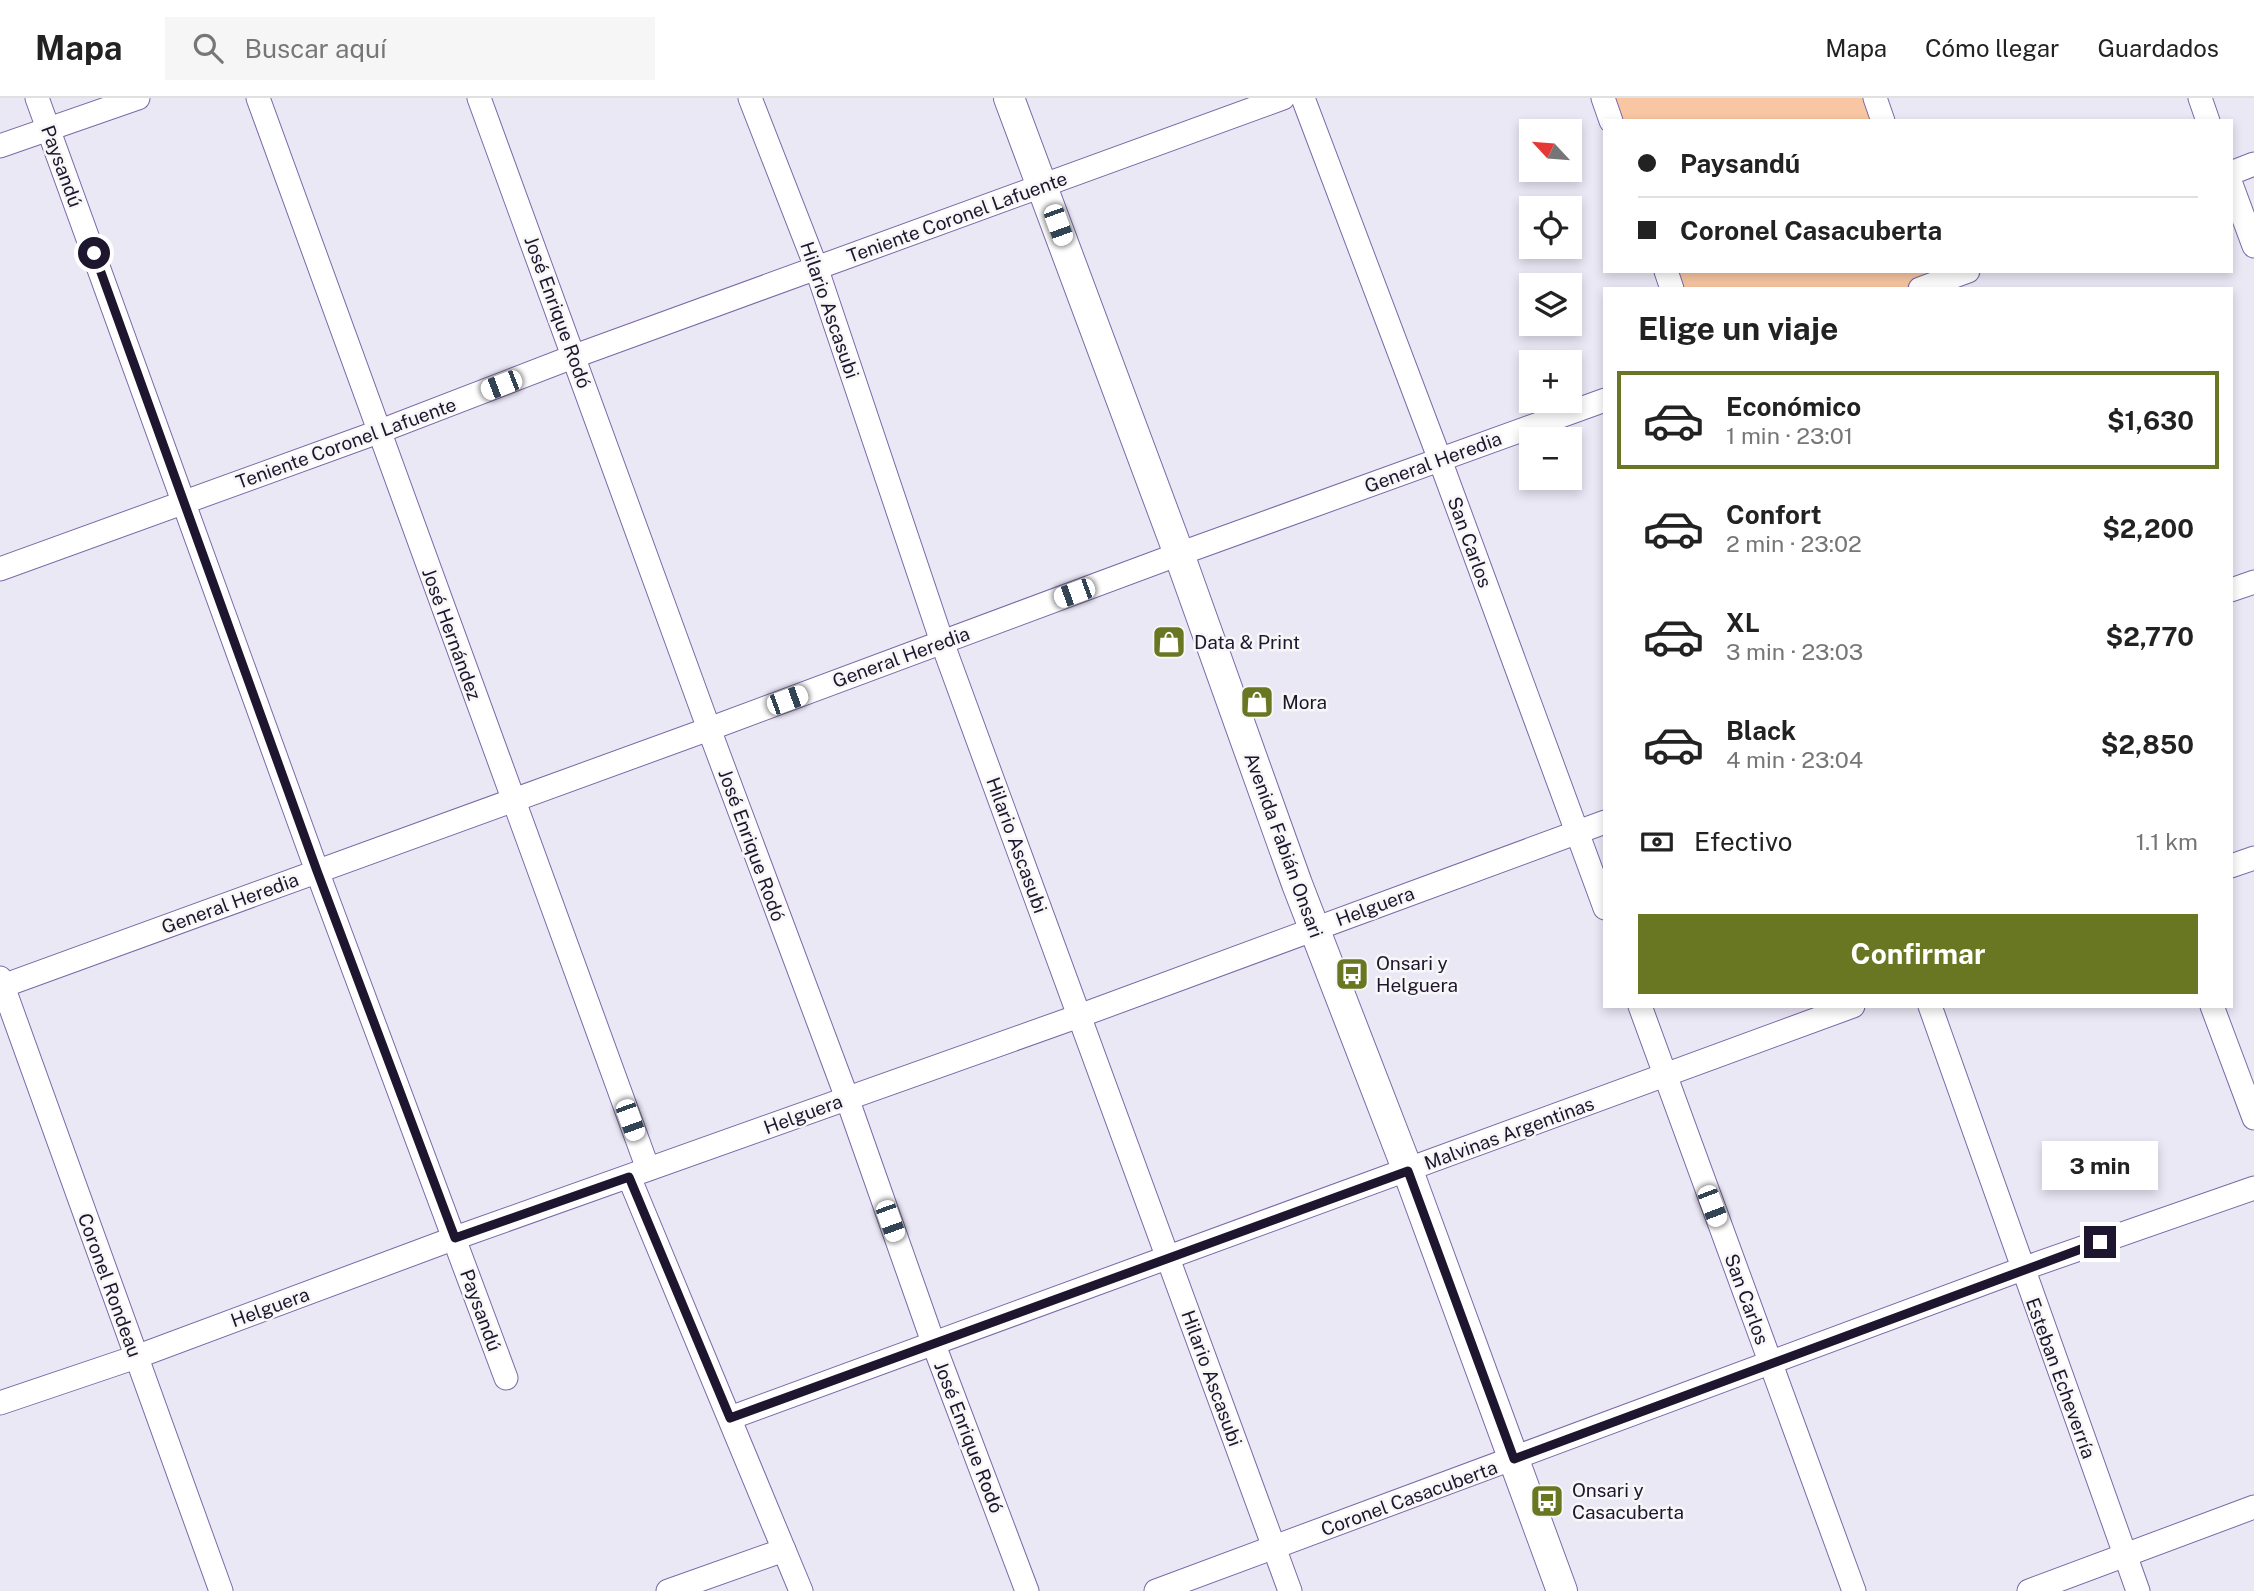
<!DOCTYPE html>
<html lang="es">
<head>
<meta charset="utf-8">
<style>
  body { margin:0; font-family:"Public Sans",sans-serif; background:#f6f6f6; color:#222; height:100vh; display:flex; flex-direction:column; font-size:26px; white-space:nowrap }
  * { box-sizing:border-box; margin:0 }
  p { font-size:23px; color:#767676 }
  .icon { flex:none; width:38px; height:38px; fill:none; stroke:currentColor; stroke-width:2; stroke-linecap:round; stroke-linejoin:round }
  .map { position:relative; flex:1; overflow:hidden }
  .panel { position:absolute; left:1603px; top:189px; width:630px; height:721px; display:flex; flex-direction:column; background:#fff; border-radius:0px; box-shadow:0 4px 10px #0003 }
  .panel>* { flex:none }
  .hud { position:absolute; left:1603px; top:21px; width:630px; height:154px; border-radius:0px; box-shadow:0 4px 10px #0003; display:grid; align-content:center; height:154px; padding:0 35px; background:#fff }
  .needle { width:46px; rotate:296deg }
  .buttons { position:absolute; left:1519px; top:21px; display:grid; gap:14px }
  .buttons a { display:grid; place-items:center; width:63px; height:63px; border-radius:0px; background:#fff; box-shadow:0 4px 10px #0003; font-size:35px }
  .end { position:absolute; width:32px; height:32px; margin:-16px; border:9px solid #1e152e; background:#fff; box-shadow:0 0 0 4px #fff }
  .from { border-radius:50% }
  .bubble { position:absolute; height:49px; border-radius:0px; background:#fff; box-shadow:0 4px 10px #0003; font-size:23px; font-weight:700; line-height:49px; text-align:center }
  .car { position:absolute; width:21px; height:42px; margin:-21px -10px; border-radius:9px; box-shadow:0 0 5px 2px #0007; background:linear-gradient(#fff 24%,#345 0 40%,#fff 0 76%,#345 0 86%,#fff 0) }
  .hud b { display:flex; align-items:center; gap:24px; height:66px; font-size:26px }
  .hud b+b { border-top:2px solid #e0e0e0 }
  .hud i { width:18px; height:18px; background:#222 }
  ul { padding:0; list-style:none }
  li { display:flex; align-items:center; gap:21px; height:98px; margin:0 14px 10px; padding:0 21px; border:4px solid transparent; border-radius:0px }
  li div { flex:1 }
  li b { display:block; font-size:26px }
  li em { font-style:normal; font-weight:700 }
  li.active { border-color:#6a7722 }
  li>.icon { width:63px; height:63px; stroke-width:1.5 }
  h2 { padding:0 35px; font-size:32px; line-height:84px }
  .pay { display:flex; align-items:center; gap:18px; height:77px; padding:0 35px; font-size:26px }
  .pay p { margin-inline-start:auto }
  .action { display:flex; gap:14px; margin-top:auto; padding:14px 35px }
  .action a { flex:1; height:80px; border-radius:0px; background:#6a7722; color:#fff; font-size:28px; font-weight:700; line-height:80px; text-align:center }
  header { display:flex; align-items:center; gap:42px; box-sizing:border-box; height:98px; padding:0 35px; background:#fff; border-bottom:2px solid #e0e0e0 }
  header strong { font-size:33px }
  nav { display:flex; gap:38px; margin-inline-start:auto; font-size:24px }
  .search { width:490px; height:63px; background:#f6f6f6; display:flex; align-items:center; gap:18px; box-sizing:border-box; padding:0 24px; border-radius:0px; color:#767676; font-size:26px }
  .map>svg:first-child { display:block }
  .green { fill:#f8c6a2 }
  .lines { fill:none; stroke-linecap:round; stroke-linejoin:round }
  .minor-casing { stroke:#7c69a7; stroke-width:25 }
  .tertiary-casing { stroke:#7c69a7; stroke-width:32 }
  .minor { stroke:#fff; stroke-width:23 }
  .tertiary { stroke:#fff; stroke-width:30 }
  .route { stroke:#1e152e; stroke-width:9 }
  .labels { text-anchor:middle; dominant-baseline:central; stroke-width:5; stroke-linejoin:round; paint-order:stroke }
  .street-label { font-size:19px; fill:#1e152e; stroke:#f7f7f7 }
  .poi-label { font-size:19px; fill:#1e152e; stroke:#f7f7f7; text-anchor:start }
</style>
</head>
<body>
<header>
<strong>Mapa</strong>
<div class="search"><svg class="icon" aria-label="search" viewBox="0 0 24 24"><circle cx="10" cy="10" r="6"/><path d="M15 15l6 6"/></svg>Buscar aquí</div>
<nav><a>Mapa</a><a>Cómo llegar</a><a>Guardados</a></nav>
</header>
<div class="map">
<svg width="2254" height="1493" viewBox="0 0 2254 1493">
  <rect width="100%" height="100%" fill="#ebe8f6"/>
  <!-- green -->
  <g class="green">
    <polygon points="1603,0 1875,0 1883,23 1611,23"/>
    <polygon points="1666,173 1938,173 1920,191 1672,191"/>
  </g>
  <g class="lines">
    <defs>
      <g id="minor">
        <polyline points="37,0 317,773 506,1280"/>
        <polyline points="258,0 648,1071"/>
        <polyline points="479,0 709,631 847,1000 934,1247 1027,1493"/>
        <polyline points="750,0 816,169 942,544 1290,1493"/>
        <polyline points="1303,0 1440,362 1605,810"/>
        <polyline points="1603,0 1611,23"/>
        <polyline points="1875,0 1883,23"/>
        <polyline points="2200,0 2208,23"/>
        <polyline points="0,48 138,0"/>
        <polyline points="2231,75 2254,66"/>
        <polyline points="2231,86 2254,148"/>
        <polyline points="1666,173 1672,191"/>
        <polyline points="1920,191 1968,173"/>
        <polyline points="0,471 378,334 575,258 1283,0"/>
        <polyline points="2231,492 2254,484"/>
        <polyline points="2231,768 2254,760"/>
        <polyline points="0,880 221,1493"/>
        <polyline points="0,889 709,631 1179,456 1605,302"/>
        <polyline points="1640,908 1854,1493"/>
        <polyline points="1930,908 2138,1493"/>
        <polyline points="2212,908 2254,1020"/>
        <polyline points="629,1079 801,1493"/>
        <polyline points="0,1305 136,1259 455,1140 1079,918 1605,724"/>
        <polyline points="730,1320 1853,908"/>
        <polyline points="668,1493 784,1452"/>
        <polyline points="1156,1493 2022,1171 2254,1090"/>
        <polyline points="2029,1493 2254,1409"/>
      </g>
      <polyline id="tertiary" points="1009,0 1179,456 1297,786 1408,1073 1562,1493"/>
    </defs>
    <!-- minor casing -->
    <use href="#minor" class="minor-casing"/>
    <!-- tertiary casing -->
    <use href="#tertiary" class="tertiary-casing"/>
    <!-- minor -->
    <use href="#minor" class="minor"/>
    <!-- tertiary -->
    <use href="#tertiary" class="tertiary"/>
  </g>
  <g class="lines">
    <!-- route -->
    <polyline class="route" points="94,155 317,773 455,1140 629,1079 730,1320 1408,1073 1514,1361 2100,1144"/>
  </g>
  <!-- icons -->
  <defs>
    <symbol id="shop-square" viewBox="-11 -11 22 22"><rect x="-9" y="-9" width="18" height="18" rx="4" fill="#6a7722" stroke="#f7f7f7"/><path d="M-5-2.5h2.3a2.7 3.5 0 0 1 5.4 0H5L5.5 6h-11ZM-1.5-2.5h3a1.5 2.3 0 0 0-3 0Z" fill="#fff"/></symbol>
    <symbol id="bus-square" viewBox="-11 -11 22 22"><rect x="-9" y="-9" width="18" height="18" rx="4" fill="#6a7722" stroke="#f7f7f7"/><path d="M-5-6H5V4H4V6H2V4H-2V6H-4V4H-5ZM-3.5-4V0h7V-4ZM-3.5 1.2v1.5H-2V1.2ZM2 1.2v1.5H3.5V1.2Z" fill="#fff"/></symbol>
  </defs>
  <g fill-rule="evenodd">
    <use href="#shop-square" x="1150" y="525" width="38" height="38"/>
    <use href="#shop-square" x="1238" y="585" width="38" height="38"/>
    <use href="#bus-square" x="1333" y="857" width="38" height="38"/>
    <use href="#bus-square" x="1528" y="1384" width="38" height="38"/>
  </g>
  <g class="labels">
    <!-- street labels -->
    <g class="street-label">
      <text transform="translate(62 68) rotate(70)">Paysandú</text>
      <text transform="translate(957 119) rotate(-20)">Teniente Coronel Lafuente</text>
      <text transform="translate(830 212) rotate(71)">Hilario Ascasubi</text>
      <text transform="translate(558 214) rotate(70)">José Enrique Rodó</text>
      <text transform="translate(346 345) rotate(-20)">Teniente Coronel Lafuente</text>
      <text transform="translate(1433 364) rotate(-20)">General Heredia</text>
      <text transform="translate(1470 444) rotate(70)">San Carlos</text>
      <text transform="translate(452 536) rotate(70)">José Hernández</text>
      <text transform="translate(901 559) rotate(-20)">General Heredia</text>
      <text transform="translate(752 747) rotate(70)">José Enrique Rodó</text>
      <text transform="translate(1017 747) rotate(70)">Hilario Ascasubi</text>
      <text transform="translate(1284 747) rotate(70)">Avenida Fabián Onsari</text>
      <text transform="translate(230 805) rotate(-20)">General Heredia</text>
      <text transform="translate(1375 808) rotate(-20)">Helguera</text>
      <text transform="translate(803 1016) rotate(-20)">Helguera</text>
      <text transform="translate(1509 1035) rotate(-20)">Malvinas Argentinas</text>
      <text transform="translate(110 1187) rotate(70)">Coronel Rondeau</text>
      <text transform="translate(1747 1201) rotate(70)">San Carlos</text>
      <text transform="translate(270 1209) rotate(-20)">Helguera</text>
      <text transform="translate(481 1212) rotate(70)">Paysandú</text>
      <text transform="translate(1212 1280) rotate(70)">Hilario Ascasubi</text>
      <text transform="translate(2061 1280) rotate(70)">Esteban Echeverría</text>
      <text transform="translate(969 1339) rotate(69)">José Enrique Rodó</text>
      <text transform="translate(1409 1400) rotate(-20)">Coronel Casacuberta</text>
    </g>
    <!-- poi labels -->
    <g class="poi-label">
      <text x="1194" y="544">Data &amp; Print</text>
      <text x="1282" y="604">Mora</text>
      <text x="1376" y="865">Onsari y<tspan x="1376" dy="22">Helguera</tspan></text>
      <text x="1572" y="1392">Onsari y<tspan x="1572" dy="22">Casacuberta</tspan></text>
    </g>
  </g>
</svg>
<div class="buttons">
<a><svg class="needle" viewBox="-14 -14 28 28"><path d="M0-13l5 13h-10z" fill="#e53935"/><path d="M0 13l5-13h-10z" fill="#767676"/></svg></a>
<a><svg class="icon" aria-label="locate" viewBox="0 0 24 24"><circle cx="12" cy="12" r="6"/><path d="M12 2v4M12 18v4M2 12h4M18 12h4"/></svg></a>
<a><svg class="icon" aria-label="layers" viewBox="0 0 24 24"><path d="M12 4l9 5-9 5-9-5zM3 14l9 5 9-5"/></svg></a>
<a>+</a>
<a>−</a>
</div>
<i class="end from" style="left:94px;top:155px"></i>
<i class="end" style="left:2100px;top:1144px"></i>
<div class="bubble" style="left:2042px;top:1043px;width:116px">3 min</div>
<i class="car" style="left:1058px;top:127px;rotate:160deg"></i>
<i class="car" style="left:501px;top:287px;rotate:249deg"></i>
<i class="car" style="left:1074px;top:495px;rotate:250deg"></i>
<i class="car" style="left:787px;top:602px;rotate:70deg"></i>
<i class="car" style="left:630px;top:1022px;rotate:160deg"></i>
<i class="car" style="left:1712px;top:1108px;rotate:159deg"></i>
<i class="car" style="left:890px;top:1123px;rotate:160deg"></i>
<div class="hud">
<b><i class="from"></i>Paysandú</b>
<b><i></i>Coronel Casacuberta</b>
</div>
<section class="panel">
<h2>Elige un viaje</h2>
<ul>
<li class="active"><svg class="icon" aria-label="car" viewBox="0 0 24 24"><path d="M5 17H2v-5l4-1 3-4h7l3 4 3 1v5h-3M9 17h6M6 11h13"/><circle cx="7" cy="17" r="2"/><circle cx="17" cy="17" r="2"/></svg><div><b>Económico</b><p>1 min · 23:01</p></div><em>$1,630</em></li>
<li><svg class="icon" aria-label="car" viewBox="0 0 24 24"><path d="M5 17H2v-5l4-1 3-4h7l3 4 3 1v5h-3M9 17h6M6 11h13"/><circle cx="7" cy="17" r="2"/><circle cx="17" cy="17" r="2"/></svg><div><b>Confort</b><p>2 min · 23:02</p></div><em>$2,200</em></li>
<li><svg class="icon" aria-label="car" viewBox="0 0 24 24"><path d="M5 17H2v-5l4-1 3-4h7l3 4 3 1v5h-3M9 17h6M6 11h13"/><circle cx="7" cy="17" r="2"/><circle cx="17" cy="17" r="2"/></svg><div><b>XL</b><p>3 min · 23:03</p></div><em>$2,770</em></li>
<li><svg class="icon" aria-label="car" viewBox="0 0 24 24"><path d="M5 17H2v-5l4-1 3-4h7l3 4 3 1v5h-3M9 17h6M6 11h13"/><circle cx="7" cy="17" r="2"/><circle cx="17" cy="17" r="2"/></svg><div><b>Black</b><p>4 min · 23:04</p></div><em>$2,850</em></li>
</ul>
<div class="pay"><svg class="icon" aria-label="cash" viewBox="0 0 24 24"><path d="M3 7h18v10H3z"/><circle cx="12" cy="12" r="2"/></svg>Efectivo<p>1.1 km</p></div>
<div class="action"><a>Confirmar</a></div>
</section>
</div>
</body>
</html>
